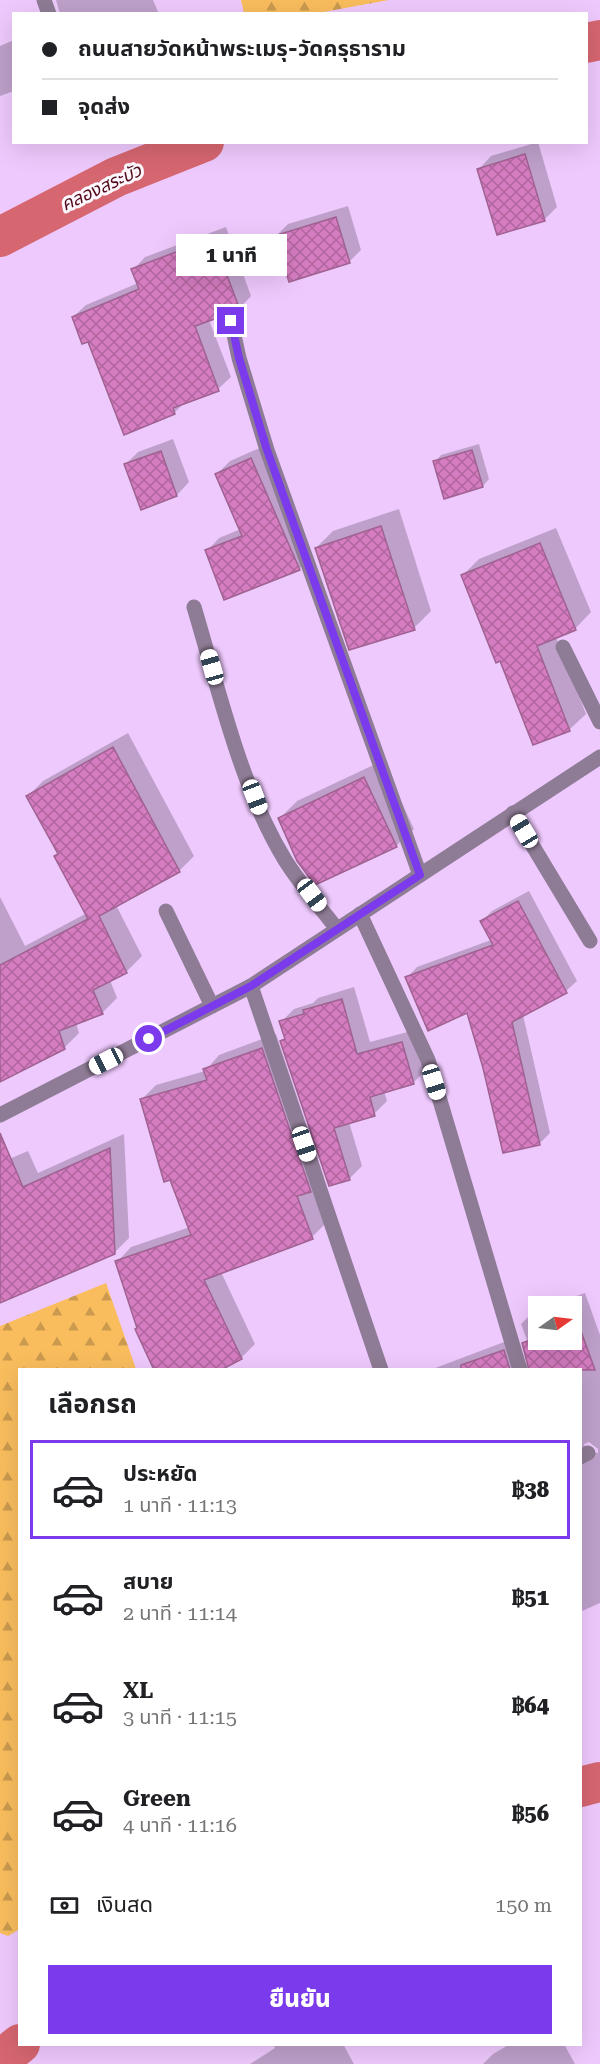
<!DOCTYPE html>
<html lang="th">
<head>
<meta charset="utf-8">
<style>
  body { margin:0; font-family:"Roboto Serif","Noto Sans Thai",serif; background:#f2f2f2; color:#202124; height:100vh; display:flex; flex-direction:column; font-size:22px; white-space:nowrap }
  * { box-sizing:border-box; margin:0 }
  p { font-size:20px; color:#757577 }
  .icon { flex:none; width:33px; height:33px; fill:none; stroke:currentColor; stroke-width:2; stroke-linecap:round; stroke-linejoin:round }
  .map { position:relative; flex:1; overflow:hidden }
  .panel { position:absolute; left:18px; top:1368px; width:564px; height:678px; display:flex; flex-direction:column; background:#fff; border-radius:0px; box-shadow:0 6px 24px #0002 }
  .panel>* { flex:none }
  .top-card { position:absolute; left:12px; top:12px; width:576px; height:132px; border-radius:0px; box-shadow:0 6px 24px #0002; display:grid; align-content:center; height:132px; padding:0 30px; background:#fff }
  .needle { width:39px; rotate:76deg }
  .fabs { position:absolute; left:528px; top:1296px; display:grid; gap:12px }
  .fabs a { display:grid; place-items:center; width:54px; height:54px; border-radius:0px; background:#fff; box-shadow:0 6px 24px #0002; font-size:30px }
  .end { position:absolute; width:27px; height:27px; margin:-14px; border:8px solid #7c3aed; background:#fff; box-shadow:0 0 0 3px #fff }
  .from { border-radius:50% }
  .bubble { position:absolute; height:42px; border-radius:0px; background:#fff; box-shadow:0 6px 24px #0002; font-size:20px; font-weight:800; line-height:42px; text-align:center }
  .car { position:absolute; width:18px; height:36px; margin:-18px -9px; border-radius:8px; box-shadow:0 0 4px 2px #0007; background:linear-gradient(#fff 24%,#345 0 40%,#fff 0 76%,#345 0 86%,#fff 0) }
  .top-card b { display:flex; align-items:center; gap:21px; height:57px; font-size:22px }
  .top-card b+b { border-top:2px solid #e0e0e0 }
  .top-card i { width:15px; height:15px; background:#202124 }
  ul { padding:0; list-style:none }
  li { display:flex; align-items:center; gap:18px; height:99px; margin:0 12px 9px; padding:0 18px; border:3px solid transparent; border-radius:0px }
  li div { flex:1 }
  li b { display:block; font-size:22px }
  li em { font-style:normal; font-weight:800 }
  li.on { border-color:#7c3aed }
  li>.icon { width:54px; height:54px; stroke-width:1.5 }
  h2 { padding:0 30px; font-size:27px; line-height:72px }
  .pay { display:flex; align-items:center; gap:15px; height:66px; padding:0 30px; font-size:22px }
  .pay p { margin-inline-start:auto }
  .button { display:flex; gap:12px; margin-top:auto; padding:12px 30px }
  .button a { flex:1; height:69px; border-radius:0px; background:#7c3aed; color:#fff; font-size:24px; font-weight:800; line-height:69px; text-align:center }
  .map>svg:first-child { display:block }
  .forest { fill:url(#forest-firs) }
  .shadow { fill:#0003; fill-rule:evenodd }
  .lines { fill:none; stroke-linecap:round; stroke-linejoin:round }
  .canal { stroke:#d66670; stroke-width:40 }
  .building { fill:url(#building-cross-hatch); stroke:#a06291; stroke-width:1.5 }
  .minor { stroke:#8e7b95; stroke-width:15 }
  .route { stroke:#7c3aed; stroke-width:8 }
  .labels { text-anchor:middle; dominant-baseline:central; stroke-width:6; stroke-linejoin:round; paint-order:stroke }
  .water-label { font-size:18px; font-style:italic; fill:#530a19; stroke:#fcf8fe }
</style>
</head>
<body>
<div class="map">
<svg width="600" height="2064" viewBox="0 0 600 2064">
  <defs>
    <pattern id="forest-firs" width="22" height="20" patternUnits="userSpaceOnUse" patternTransform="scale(1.5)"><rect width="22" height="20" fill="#f9bd5d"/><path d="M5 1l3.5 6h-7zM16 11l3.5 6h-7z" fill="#cb9a4f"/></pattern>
    <pattern id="building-cross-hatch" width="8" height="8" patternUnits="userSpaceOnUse" patternTransform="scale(1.5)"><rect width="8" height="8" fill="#d67cc1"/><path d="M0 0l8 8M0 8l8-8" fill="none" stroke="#af669f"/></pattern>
  </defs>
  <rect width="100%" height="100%" fill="#eec9fd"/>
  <!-- forest -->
  <g class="forest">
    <polygon points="241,0 389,0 318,13 244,13"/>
    <polygon points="106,1283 136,1369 20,1370 20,1929 8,1936 0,1933 0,1326"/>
  </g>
  <!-- shadow -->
  <g class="shadow">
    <polygon points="56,0 153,0 159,14 60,14"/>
    <polygon points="14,40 14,91 0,96 0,46"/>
    <polygon points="538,142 557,207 544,220 479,169 491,156"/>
    <polygon points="348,206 361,250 349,262 276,236 288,224"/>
    <polygon points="226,227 251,296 239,309 228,310 209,320 231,377 218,389 185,402 174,413 88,340 73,317 86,305 138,283 133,270 145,257"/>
    <polygon points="173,439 189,482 177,495 126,464 138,452"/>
    <polygon points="479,444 489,479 483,486 435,462 441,455"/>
    <polygon points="264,446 312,556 299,569 207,551 219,538 241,529 217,474 230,461"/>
    <polygon points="399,509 431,611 414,628 316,548 333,531"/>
    <polygon points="556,528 591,612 575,629 556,637 586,714 569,730 463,575 479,559"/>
    <polygon points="128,733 194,856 179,871 116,905 142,956 127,971 110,980 117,998 102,1013 76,1023 79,1033 64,1048 0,1080 0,897 25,946 87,913 59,853 28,796 43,781"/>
    <polygon points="382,761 414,829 396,846 279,819 297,801"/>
    <polygon points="529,891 577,981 566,991 523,1015 550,1133 539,1144 485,1067 468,1011 407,978 417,967 491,940 482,921 492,911"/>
    <polygon points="354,987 370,1042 415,1030 426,1070 413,1083 384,1091 387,1101 374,1114 349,1122 362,1166 350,1178 330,1185 282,1041 286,1037 281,1022 294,1009 313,1003 318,998"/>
    <polygon points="276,1034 324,1177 313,1188 326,1223 312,1237 221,1272 255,1344 241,1358 139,1327 117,1262 131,1247 190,1227 141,1100 156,1085 205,1071 219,1055"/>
    <polygon points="124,1134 129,1238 114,1253 0,1293 0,1163 28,1151 38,1173"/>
    <path d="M585,1293L600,1335V1603L580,1612V1370H430L517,1337L526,1364L531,1366L524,1344L527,1340L521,1324L534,1311L538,1310V1340H572V1306H548ZM589,1442L598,1449V1453L587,1452L584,1444Z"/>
    <polygon points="273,2044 343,2044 354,2064 250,2064 275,2048"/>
    <polygon points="510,2044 564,2044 575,2064 483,2064 493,2054"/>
  </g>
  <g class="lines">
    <!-- canal -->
    <g class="canal">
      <polyline points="586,43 600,40"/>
      <polyline points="0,237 116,177 204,142"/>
      <polyline points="580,1787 600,1782"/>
      <polyline points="0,2060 20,2044"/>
    </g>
  </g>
  <!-- building -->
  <g class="building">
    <polygon points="525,154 545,221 497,235 477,169"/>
    <polygon points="336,217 350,263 289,282 274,236"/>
    <polygon points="213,238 240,310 228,312 223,316 195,326 219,391 173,408 175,414 124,435 88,342 82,344 72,317 139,289 131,269"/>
    <polygon points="472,450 483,487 444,499 433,461"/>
    <polygon points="161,451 177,496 141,510 124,464"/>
    <polygon points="251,458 300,570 224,600 205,550 242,536 215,474"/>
    <polygon points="381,526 415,630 349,650 315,548"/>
    <polygon points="540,543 576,630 537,646 570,731 533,745 500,661 496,663 461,575"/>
    <polygon points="113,747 180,872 99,916 127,973 93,990 103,1014 59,1031 65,1049 0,1082 0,965 88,919 54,856 58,854 26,796"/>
    <polygon points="364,777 397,847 315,885 297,861 278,818"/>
    <polygon points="518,901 567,993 512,1022 540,1145 503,1153 483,1068 467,1013 428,1031 405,977 493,945 480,921"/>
    <polygon points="342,999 357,1054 402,1042 414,1084 370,1097 375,1116 334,1128 350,1180 329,1186 280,1041 285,1039 279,1021 304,1014 303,1010"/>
    <polygon points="262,1048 311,1192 297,1196 313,1239 204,1280 242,1359 221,1370 154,1370 135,1329 137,1328 115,1261 191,1235 170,1180 164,1182 140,1099 207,1080 203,1069"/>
    <polygon points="0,1133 23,1187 110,1148 115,1254 0,1303"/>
    <polygon points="578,1323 595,1370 529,1370 522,1343 538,1337 538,1340 572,1340 572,1326"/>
    <polygon points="504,1350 510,1370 461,1370 461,1365"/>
  </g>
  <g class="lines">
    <!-- minor -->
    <g class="minor">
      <polyline points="44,0 49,14"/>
      <polyline points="231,321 239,358 267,450 420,875"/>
      <path d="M194,607C219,690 240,786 285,860C300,884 320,907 337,929"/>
      <polyline points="563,647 600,722"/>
      <polyline points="513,813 590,941"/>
      <polyline points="166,911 212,1006"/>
      <polyline points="360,914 428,1060 520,1370"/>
      <polyline points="251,986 381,1370"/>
      <polyline points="0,1115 251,986 600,757"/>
      <polyline points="580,1457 588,1453"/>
    </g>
  </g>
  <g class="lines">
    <!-- route -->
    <polyline class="route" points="149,1039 251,986 420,875 267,450 239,358 231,321"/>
  </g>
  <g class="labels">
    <!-- water labels -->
    <g class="water-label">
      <text transform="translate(101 187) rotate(-25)">คลองสระบัว</text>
    </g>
  </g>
</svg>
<div class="fabs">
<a><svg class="needle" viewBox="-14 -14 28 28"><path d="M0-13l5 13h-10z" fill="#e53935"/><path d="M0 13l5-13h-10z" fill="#757577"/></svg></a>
</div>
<i class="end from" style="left:149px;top:1039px"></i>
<i class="end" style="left:231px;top:321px"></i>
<div class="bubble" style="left:176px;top:234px;width:111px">1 นาที</div>
<i class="car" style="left:212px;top:667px;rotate:344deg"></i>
<i class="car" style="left:255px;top:797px;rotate:159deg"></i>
<i class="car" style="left:524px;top:831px;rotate:329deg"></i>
<i class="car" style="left:312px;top:895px;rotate:143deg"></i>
<i class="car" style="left:106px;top:1061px;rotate:243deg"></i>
<i class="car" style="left:434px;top:1082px;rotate:163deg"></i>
<i class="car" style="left:304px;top:1144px;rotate:161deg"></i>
<div class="top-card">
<b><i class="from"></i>ถนนสายวัดหน้าพระเมรุ-วัดครุธาราม</b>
<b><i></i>จุดส่ง</b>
</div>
<section class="panel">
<h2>เลือกรถ</h2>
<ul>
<li class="on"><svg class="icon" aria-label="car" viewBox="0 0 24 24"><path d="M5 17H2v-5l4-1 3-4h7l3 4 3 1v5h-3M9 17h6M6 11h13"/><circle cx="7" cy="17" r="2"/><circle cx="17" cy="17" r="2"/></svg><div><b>ประหยัด</b><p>1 นาที · 11:13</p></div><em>฿38</em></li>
<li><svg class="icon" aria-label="car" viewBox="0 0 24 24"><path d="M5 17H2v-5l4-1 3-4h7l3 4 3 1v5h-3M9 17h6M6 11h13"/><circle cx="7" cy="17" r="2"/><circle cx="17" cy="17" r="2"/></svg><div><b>สบาย</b><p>2 นาที · 11:14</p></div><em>฿51</em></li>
<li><svg class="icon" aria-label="car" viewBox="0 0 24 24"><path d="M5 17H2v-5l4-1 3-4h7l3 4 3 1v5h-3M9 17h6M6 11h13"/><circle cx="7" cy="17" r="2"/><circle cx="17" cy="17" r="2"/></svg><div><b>XL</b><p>3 นาที · 11:15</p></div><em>฿64</em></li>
<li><svg class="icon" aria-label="car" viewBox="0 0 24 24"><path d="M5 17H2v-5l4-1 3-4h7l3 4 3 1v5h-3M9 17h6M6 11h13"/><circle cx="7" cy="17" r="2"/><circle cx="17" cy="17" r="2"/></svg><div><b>Green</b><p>4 นาที · 11:16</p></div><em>฿56</em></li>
</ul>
<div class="pay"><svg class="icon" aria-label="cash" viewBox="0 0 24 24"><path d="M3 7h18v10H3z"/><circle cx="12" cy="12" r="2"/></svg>เงินสด<p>150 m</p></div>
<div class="button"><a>ยืนยัน</a></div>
</section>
</div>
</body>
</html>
